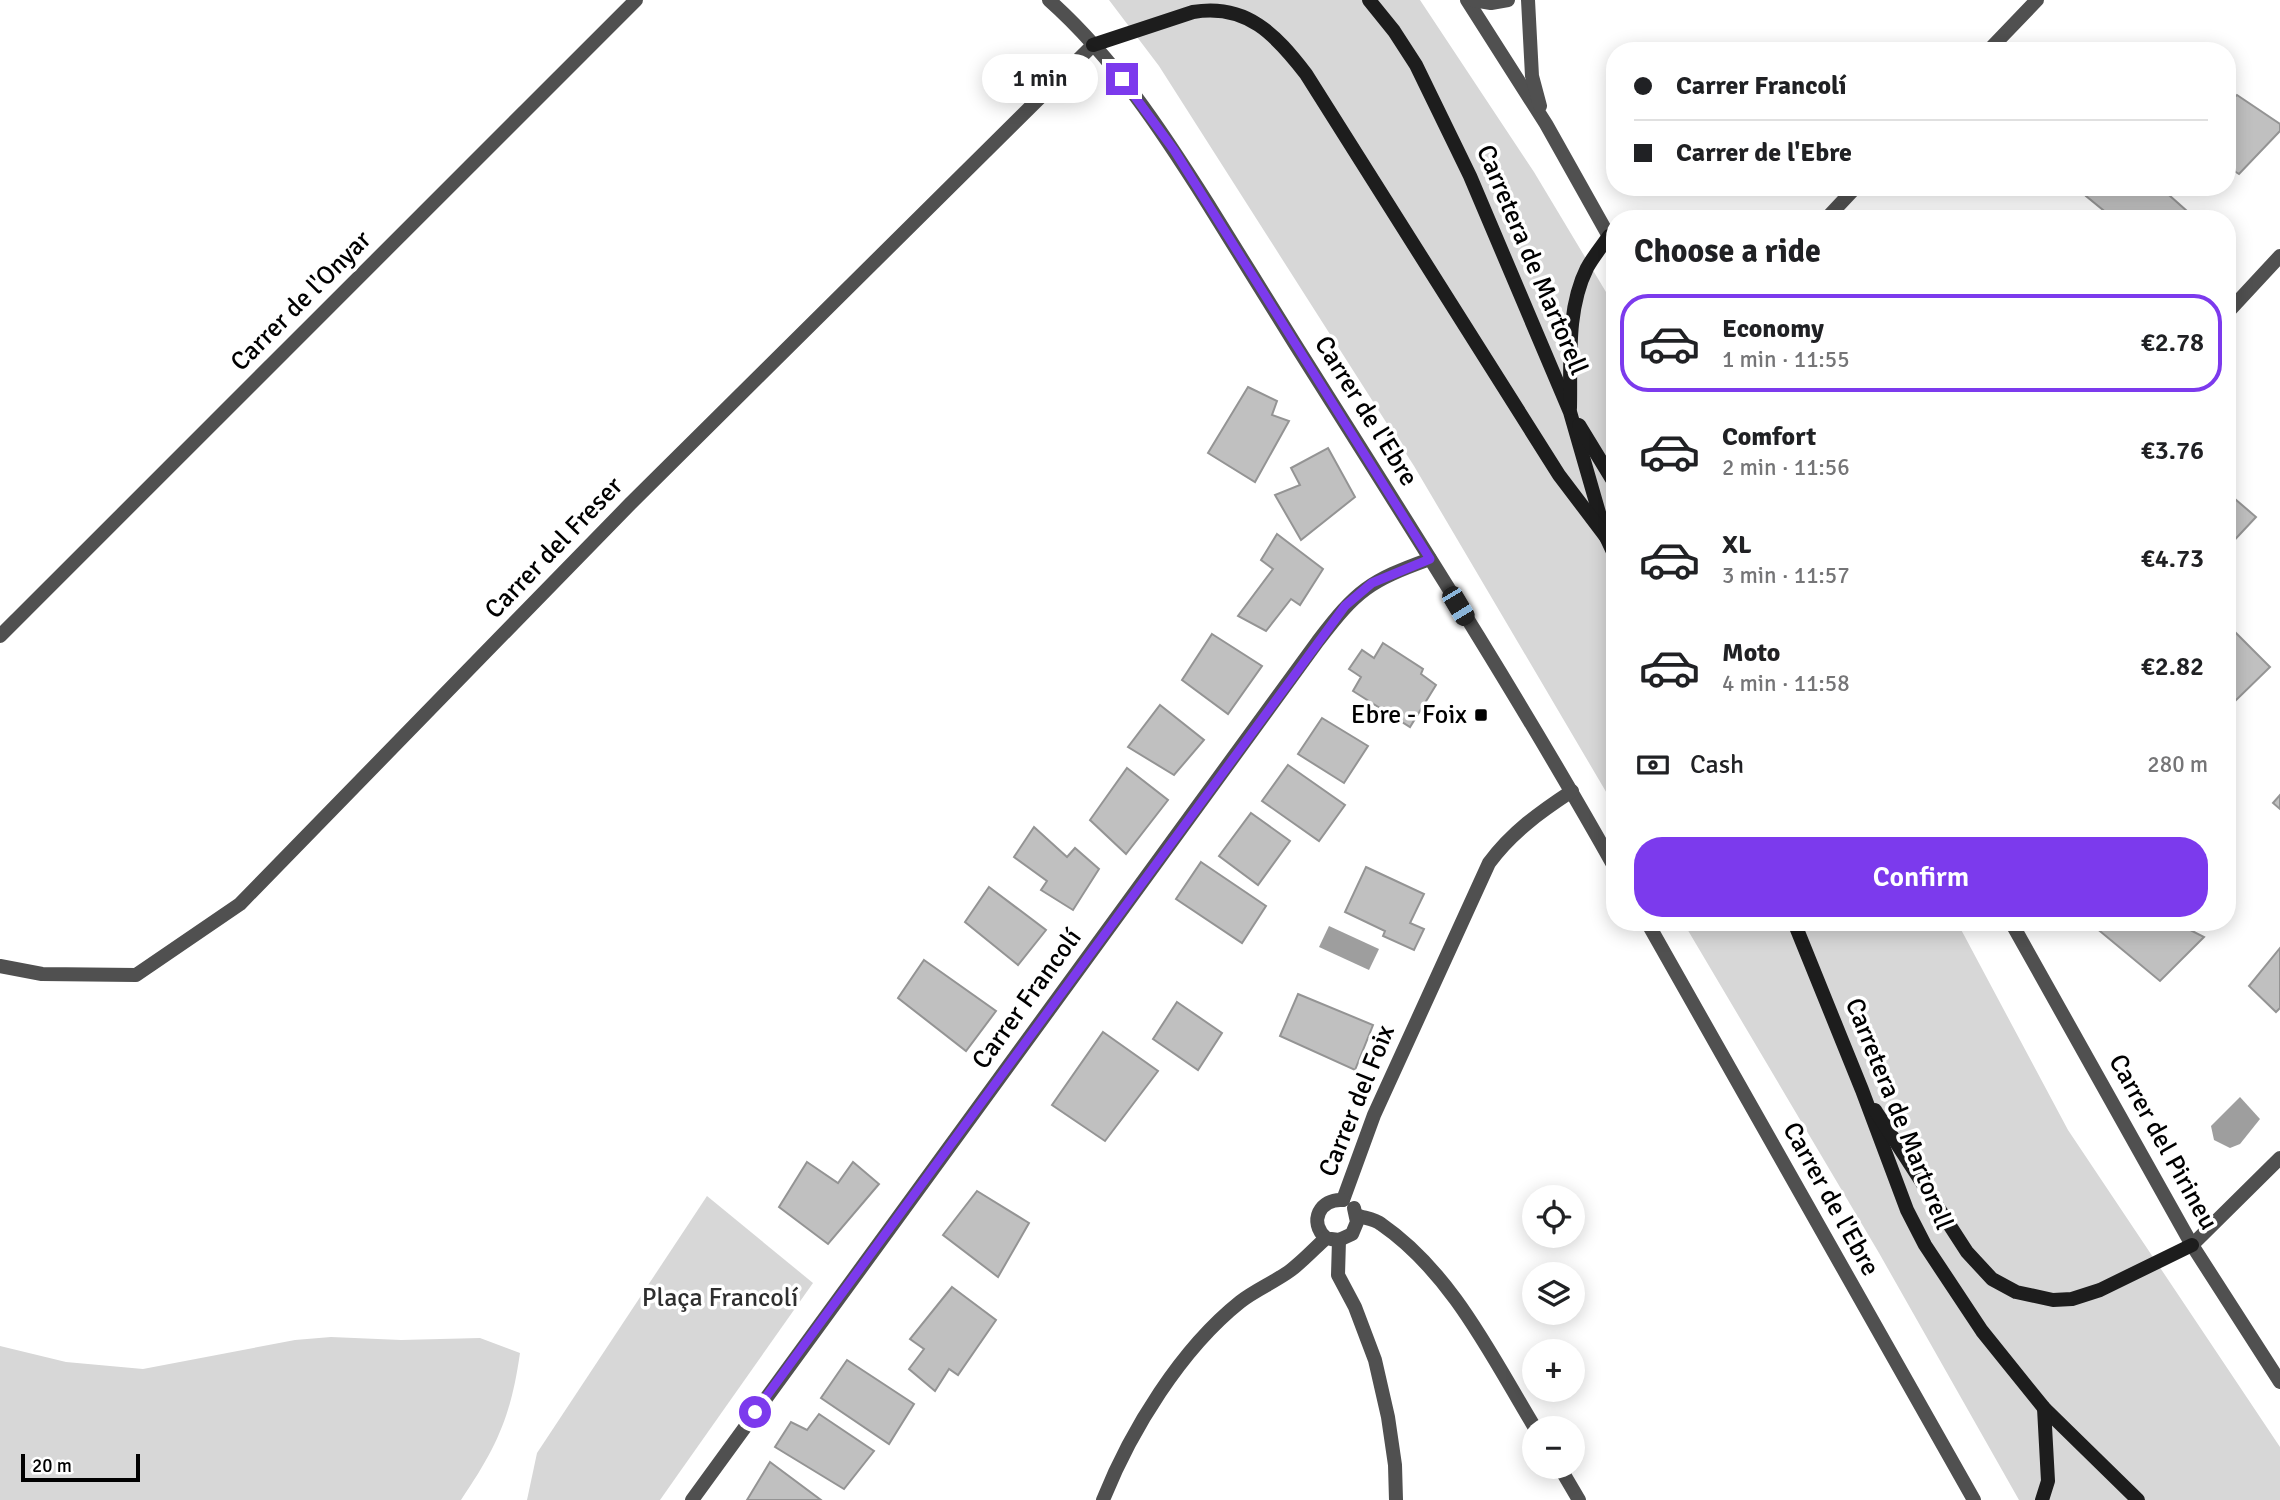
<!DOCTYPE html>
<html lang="en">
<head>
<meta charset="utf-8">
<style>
  body { margin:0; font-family:Signika,sans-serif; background:#f2f2f2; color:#202124; height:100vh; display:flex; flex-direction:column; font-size:26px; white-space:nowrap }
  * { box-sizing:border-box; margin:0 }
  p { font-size:23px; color:#757577 }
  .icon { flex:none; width:38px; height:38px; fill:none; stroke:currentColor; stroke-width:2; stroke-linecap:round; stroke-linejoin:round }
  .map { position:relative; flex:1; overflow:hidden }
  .details { position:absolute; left:1606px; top:210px; width:630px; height:721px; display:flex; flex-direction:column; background:#fff; border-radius:28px; box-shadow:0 4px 18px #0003 }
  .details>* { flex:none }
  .guide { position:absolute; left:1606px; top:42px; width:630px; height:154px; border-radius:28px; box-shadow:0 4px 18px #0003; display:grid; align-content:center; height:154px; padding:0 28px; background:#fff }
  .controls { position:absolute; left:1522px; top:1185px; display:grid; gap:14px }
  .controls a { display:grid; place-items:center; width:63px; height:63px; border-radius:50%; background:#fff; box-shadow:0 4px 18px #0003; font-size:35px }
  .scale { position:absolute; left:21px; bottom:18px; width:119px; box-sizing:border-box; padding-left:7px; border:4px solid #000; border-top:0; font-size:19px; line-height:24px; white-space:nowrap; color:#000; -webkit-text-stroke:5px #fff; paint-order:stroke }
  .end { position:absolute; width:32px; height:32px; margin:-16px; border:9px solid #7c3aed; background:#fff; box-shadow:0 0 0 4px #fff }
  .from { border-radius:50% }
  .bubble { position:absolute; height:49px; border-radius:24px; background:#fff; box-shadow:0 4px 18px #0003; font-size:23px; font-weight:600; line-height:49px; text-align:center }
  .car { position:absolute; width:21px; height:42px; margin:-21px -10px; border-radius:9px; box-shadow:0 0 5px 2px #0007; background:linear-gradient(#222 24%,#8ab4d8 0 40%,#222 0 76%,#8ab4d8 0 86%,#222 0) }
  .guide b { display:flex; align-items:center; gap:24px; height:66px; font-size:26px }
  .guide b+b { border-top:2px solid #e0e0e0 }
  .guide i { width:18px; height:18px; background:#202124 }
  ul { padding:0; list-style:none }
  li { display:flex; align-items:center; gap:21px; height:98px; margin:0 14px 10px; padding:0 14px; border:4px solid transparent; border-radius:28px }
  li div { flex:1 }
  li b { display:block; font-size:26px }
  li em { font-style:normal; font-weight:600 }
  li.active { border-color:#7c3aed }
  li>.icon { width:63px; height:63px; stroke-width:1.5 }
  h2 { padding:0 28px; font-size:32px; line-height:84px }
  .pay { display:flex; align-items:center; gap:18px; height:77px; padding:0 28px; font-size:26px }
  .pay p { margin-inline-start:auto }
  .primary-button { display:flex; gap:14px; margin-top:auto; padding:14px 28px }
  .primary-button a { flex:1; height:80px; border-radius:28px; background:#7c3aed; color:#fff; font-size:28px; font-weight:600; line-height:80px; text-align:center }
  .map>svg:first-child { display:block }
  .green { fill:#d7d7d7 }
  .water { fill:#9e9e9e }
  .building { fill:#c0c0c0; stroke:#949494; stroke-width:2 }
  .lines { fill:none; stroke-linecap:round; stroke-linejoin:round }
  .street { stroke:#505050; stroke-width:14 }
  .secondary { stroke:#1d1d1d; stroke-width:14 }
  .route { stroke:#7c3aed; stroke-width:9 }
  .poi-dot { fill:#000; stroke:#fff; stroke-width:2.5 }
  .labels { text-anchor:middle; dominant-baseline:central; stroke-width:7; stroke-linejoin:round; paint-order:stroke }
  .street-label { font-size:26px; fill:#000; stroke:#fff }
  .poi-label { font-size:26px; fill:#000; stroke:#fff; text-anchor:end }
  .park-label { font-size:26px; fill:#2e2e2e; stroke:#fff }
</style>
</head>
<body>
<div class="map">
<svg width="2280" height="1500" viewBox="0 0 2280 1500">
  <rect width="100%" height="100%" fill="#fff"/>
  <!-- green -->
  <g class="green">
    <polygon points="1109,0 1420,0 1534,172 1615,307 1615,807 1414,466 1159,66"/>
    <polygon points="1683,922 1957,922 2068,1130 2280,1447 2280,1500 2019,1500 1879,1253"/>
    <polygon points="707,1196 813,1283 660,1500 527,1500 537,1453"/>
    <path d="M331,1337L401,1340L480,1338L520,1353C511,1416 497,1447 461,1500H0V1346L66,1362L143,1369L295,1340Z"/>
  </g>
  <!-- water -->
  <g class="water">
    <polygon points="1329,926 1379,949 1369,970 1319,947"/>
    <polygon points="2240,1097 2260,1119 2240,1144 2230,1148 2214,1140 2211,1126"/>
  </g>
  <!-- building -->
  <g class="building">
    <polygon points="2237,95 2280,124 2280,131 2239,174 2228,167 2228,103"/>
    <polygon points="2093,187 2160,187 2188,212 2183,219 2114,219 2086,196"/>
    <polygon points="1248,387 1277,401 1272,415 1289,421 1255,482 1208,453"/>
    <polygon points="1328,448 1355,497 1301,540 1275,495 1300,485 1291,468"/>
    <polygon points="2228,493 2256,517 2228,547"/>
    <polygon points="1277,534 1323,569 1300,605 1291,599 1266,631 1238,616 1273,569 1261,560"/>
    <polygon points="2228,625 2270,667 2228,708"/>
    <polygon points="1212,634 1262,666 1228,714 1182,680"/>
    <polygon points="1383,643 1423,669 1421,674 1436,685 1410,727 1353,691 1361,677 1349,669 1362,650 1374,658"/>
    <polygon points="1160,705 1204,740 1174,775 1128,747"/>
    <polygon points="1322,718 1368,746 1344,783 1298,754"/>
    <polygon points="1288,765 1345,805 1319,841 1262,801"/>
    <polygon points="1127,768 1168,800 1126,854 1090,820"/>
    <polygon points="2280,795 2280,809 2273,803"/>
    <polygon points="1251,813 1290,841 1258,885 1219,856"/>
    <polygon points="1034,827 1067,857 1075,848 1099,869 1073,910 1041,890 1047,881 1014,857"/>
    <polygon points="1201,862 1266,906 1242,943 1176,899"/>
    <polygon points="1366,867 1424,894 1410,923 1424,929 1414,950 1383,936 1385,931 1345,912"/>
    <polygon points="989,887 1046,930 1018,965 965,922"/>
    <polygon points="2089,922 2200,922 2192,931 2204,937 2160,981"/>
    <polygon points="2280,948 2280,1008 2276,1012 2249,986"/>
    <polygon points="924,960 996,1011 966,1051 898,998"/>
    <polygon points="1298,994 1373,1025 1355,1070 1280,1036"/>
    <polygon points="1177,1002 1222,1033 1198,1070 1153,1039"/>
    <polygon points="1103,1032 1158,1071 1105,1141 1052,1105"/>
    <polygon points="807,1162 838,1183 853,1162 879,1184 828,1244 779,1207"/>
    <polygon points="977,1191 1029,1223 998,1277 943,1235"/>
    <polygon points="952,1287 996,1320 958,1375 949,1369 935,1391 909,1369 924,1349 910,1339"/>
    <polygon points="847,1360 914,1404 889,1444 821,1398"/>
    <polygon points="819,1414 874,1451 844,1489 775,1447 791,1422 807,1430"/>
    <polygon points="770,1462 821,1500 747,1500"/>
  </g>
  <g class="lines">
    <!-- street -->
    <g class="street">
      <path d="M1049,0C1114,58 1162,131 1208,204C1237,251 1266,297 1295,344C1404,517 1515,690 1615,868"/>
      <polyline points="1467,0 1546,124 1615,247"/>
      <polyline points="1473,0 1491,3 1508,0"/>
      <polyline points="1528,0 1532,76 1540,106"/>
      <polyline points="1988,51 2037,0"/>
      <polyline points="1826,219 1856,187"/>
      <polyline points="2228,312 2280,256"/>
      <polyline points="0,636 636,0"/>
      <polyline points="1647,922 1974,1500"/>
      <polyline points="2011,922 2192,1245 2280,1382"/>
      <polyline points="0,966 42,974 136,975 240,904 630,504 1093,45"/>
      <path d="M1343,1200L1374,1115L1489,863C1512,832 1540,812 1572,791"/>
      <path d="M1356,1215C1364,1218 1375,1219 1381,1224C1452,1273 1492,1357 1535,1428"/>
      <path d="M1326,1238C1308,1222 1320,1198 1343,1200"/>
      <polyline points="1331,1239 1339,1240 1352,1234 1357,1222 1354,1208"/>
      <polyline points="1339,1240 1338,1275 1355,1307 1375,1360 1388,1417 1395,1465 1396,1500"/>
      <polyline points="2192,1245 2280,1158"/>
      <polyline points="1559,1466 1579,1500"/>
      <path d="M692,1500L1318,641C1357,590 1369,581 1430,559"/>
      <path d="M1103,1500C1131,1430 1181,1349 1240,1302C1255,1290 1275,1282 1291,1270C1303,1261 1315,1248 1326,1238"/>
    </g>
    <!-- secondary -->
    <g class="secondary">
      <polyline points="1369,0 1394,31 1416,65 1470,176 1570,412 1606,537 1615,556"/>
      <path d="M1093,45L1193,12C1247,3 1276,35 1306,74L1559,475L1606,537"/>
      <path d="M1570,408C1571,362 1566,310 1587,268C1593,257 1602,246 1609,236"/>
      <polyline points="1579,425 1615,484"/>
      <polyline points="1615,694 1615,696"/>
      <polyline points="1794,922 1862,1090 1907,1210 1925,1245 1982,1331 2044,1408 2138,1500"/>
      <polyline points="1875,1110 1967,1252 1992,1279 2016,1292 2053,1300 2072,1299 2100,1290 2192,1245"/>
      <polyline points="2042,1500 2048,1481 2044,1408"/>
    </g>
  </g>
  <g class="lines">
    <!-- route -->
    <polyline class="route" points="755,1412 1345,606 1372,583 1430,559 1174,150 1122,79"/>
  </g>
  <!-- markers -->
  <rect class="poi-dot" x="1474" y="708" width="14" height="14" rx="3.5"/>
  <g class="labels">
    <!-- street labels -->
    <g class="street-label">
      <text transform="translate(1532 260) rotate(67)">Carretera de Martorell</text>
      <text transform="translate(301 301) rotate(-45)">Carrer de l'Onyar</text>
      <text transform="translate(1366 411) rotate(58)">Carrer de l'Ebre</text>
      <text transform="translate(554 548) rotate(-46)">Carrer del Freser</text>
      <text transform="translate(1027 999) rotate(-54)">Carrer Francolí</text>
      <text transform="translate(1357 1101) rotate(-68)">Carrer del Foix</text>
      <text transform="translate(1899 1114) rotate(68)">Carretera de Martorell</text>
      <text transform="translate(2163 1142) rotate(61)">Carrer del Pirineu</text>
      <text transform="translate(1831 1199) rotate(61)">Carrer de l'Ebre</text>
    </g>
    <!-- poi labels -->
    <g class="poi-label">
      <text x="1467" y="715">Ebre - Foix</text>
    </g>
    <!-- park labels -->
    <g class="park-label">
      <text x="720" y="1298">Plaça Francolí</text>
    </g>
  </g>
</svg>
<div class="controls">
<a><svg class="icon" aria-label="locate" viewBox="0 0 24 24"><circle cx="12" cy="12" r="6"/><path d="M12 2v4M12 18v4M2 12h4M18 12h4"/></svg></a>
<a><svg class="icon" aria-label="layers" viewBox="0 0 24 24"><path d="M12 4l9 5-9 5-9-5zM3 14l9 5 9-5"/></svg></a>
<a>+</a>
<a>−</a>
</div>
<div class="scale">20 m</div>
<i class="end from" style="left:755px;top:1412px"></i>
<i class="end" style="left:1122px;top:79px"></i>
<div class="bubble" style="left:982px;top:54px;width:116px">1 min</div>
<i class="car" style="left:1458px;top:606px;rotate:149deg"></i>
<div class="guide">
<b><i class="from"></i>Carrer Francolí</b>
<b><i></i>Carrer de l'Ebre</b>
</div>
<section class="details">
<h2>Choose a ride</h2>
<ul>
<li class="active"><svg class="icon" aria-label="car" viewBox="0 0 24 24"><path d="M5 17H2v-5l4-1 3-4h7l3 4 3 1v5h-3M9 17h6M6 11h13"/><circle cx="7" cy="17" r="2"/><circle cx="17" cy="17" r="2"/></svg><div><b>Economy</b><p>1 min · 11:55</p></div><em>€2.78</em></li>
<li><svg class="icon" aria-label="car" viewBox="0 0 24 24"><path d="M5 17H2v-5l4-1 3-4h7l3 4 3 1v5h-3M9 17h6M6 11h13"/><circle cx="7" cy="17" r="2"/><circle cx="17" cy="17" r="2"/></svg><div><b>Comfort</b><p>2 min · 11:56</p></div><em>€3.76</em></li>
<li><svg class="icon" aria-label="car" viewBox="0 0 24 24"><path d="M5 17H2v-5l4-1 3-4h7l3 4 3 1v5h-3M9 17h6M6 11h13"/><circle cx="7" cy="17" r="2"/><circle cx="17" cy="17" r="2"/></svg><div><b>XL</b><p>3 min · 11:57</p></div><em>€4.73</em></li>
<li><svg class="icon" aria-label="car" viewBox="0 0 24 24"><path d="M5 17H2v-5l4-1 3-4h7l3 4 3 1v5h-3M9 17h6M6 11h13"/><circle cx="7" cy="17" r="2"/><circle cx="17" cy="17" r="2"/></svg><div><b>Moto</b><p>4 min · 11:58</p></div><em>€2.82</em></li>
</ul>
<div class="pay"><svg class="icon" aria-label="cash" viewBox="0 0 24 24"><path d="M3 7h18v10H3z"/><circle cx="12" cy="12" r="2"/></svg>Cash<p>280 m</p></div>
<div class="primary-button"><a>Confirm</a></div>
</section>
</div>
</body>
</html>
